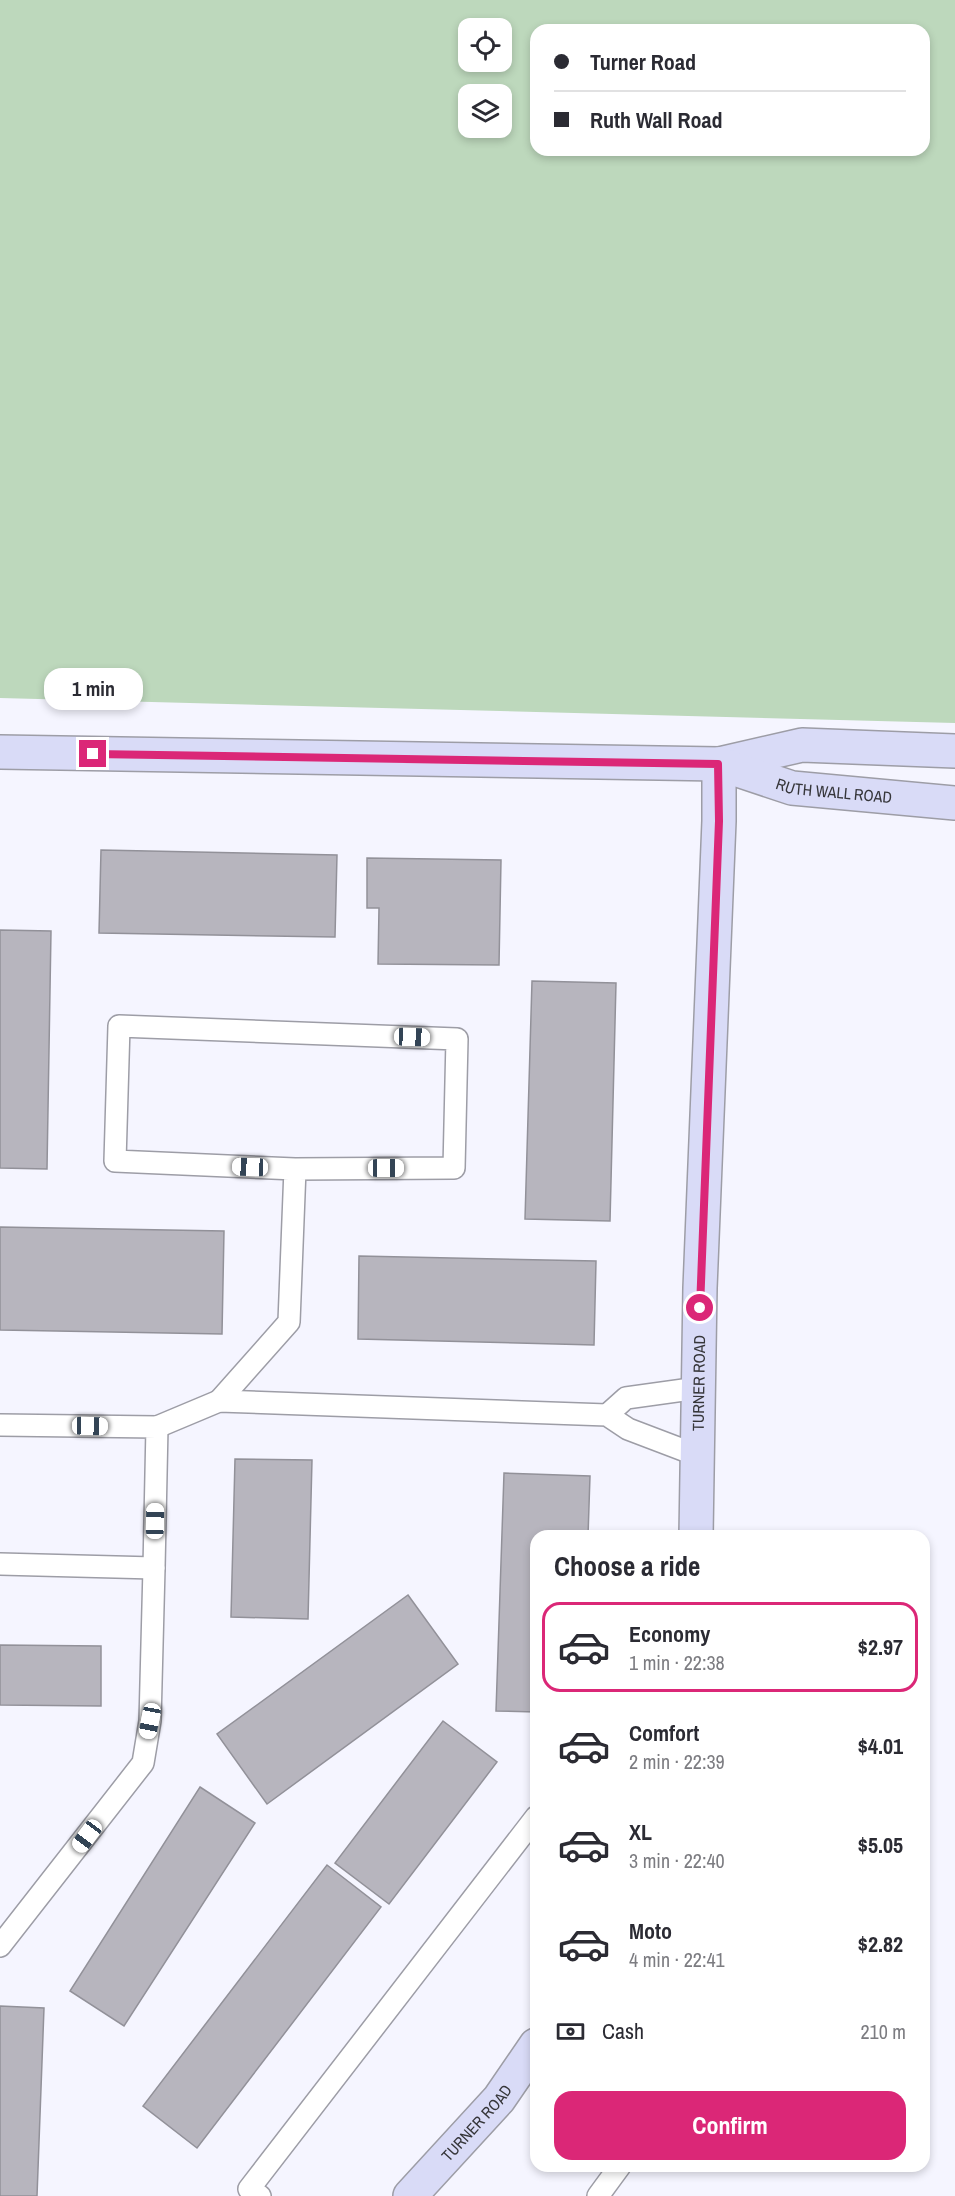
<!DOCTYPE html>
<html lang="en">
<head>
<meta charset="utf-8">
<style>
  body { margin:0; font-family:"Archivo Narrow",sans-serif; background:#f7f7f7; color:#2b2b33; height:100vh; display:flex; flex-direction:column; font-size:22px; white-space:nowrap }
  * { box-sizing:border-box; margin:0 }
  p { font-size:20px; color:#7c7c81 }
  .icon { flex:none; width:33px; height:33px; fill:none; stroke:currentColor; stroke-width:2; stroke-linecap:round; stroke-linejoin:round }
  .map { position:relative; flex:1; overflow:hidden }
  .details { position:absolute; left:530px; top:1530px; width:400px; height:642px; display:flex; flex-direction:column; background:#fff; border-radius:18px; box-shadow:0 3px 9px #0003 }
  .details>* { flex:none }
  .hud { position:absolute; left:530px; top:24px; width:400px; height:132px; border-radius:18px; box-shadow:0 3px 9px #0003; display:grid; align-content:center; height:132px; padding:0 24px; background:#fff }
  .controls { position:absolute; left:458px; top:18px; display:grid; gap:12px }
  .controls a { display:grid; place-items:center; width:54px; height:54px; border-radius:12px; background:#fff; box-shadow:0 3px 9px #0003; font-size:30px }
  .end { position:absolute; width:27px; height:27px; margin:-14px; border:8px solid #db2777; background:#fff; box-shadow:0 0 0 3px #fff }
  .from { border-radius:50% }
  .bubble { position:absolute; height:42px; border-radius:18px; background:#fff; box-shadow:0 3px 9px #0003; font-size:20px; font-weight:800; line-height:42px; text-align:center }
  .car { position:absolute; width:18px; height:36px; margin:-18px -9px; border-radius:8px; box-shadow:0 0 4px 2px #0007; background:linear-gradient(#fff 24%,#345 0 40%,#fff 0 76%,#345 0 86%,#fff 0) }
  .hud b { display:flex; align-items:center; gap:21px; height:57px; font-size:22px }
  .hud b+b { border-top:2px solid #e1e1e2 }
  .hud i { width:15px; height:15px; background:#2b2b33 }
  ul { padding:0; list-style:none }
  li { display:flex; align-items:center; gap:18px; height:90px; margin:0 12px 9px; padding:0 12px; border:3px solid transparent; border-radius:18px }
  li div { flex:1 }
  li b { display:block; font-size:22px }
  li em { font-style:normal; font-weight:800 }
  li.active { border-color:#db2777 }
  li>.icon { width:54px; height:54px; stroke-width:1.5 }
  h2 { padding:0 24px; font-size:27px; line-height:72px }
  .pay { display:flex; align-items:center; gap:15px; height:66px; padding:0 24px; font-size:22px }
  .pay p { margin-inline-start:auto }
  .cta { display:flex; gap:12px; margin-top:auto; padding:12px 24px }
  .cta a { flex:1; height:69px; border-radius:18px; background:#db2777; color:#fff; font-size:24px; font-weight:800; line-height:69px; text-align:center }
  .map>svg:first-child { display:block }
  .green { fill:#bdd8bc; fill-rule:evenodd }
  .building { fill:#b7b5be; stroke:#929199; stroke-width:1.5 }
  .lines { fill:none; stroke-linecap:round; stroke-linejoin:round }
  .lane-casing { stroke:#9d9da6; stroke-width:24 }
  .secondary-casing { stroke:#9d9da6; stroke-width:36 }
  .lane { stroke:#fff; stroke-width:21 }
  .secondary { stroke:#d9dbf7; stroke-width:33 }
  .route { stroke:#db2777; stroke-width:8 }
  .labels { text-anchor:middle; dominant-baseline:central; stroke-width:4.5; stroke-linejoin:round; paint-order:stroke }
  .street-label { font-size:16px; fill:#36363a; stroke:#f5f5ff }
</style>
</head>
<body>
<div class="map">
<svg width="955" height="2196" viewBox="0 0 955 2196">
  <rect width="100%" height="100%" fill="#f5f5ff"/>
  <!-- green -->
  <path class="green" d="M0,0H955V723L0,698ZM468,28H501V62H468ZM536,30H924V150H536ZM468,94H501V128H468Z"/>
  <!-- building -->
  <g class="building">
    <polygon points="101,850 337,855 335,937 99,933"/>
    <polygon points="367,858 501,860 499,965 378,964 379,908 367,908"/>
    <polygon points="0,930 51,931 47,1169 0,1168"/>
    <polygon points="532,981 616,983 610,1221 525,1219"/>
    <polygon points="0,1227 224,1231 222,1334 0,1330"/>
    <polygon points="359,1256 596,1261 594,1345 358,1339"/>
    <polygon points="235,1459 312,1460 308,1619 231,1617"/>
    <polygon points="504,1473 590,1476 588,1536 536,1536 536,1712 496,1711"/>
    <polygon points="408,1595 458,1664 267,1804 217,1734"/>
    <polygon points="0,1645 101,1646 101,1706 0,1705"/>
    <polygon points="443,1721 497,1762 389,1904 335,1863"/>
    <polygon points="200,1787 255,1823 124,2026 70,1991"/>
    <polygon points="327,1865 381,1907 197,2148 143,2106"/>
    <polygon points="0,2006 44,2008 37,2196 0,2196"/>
  </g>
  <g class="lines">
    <defs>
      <g id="lane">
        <polyline points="219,1401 289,1322 295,1169 454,1168 457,1039 119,1026 115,1161 295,1169"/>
        <polyline points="607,1415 626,1398 698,1388"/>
        <polyline points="0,1425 157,1427 154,1568 0,1564"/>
        <polyline points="157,1427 219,1401 607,1415 628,1429 699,1456"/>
        <polyline points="0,1946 143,1763 150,1721 154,1568"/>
        <polyline points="260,2196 249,2189 536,1817"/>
        <polyline points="598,2196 620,2166"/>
      </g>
      <g id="secondary">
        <polyline points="0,752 719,764 802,745 955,751"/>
        <path id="s1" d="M720,764L792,788L955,803"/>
        <path id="s2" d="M696,1536L700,1288L719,821V764"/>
        <path id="s3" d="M410,2196L499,2099L536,2045"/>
      </g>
    </defs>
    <!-- lane casing -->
    <use href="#lane" class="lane-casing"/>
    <!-- secondary casing -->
    <use href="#secondary" class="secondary-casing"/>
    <!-- lane -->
    <use href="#lane" class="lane"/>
    <!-- secondary -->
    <use href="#secondary" class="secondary"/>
  </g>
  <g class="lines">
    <!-- route -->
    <polyline class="route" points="93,754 718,764 719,821 700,1308"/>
  </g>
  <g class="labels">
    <!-- street labels -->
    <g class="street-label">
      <text stroke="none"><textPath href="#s1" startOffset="118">RUTH WALL ROAD</textPath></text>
      <text stroke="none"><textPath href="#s2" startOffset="153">TURNER ROAD</textPath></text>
      <text stroke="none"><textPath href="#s3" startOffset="99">TURNER ROAD</textPath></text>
    </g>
  </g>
</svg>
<div class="controls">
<a><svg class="icon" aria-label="locate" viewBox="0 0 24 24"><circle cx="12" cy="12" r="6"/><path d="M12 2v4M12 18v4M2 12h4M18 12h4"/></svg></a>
<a><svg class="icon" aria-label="layers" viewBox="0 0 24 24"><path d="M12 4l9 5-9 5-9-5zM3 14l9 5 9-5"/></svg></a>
</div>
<i class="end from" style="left:700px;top:1308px"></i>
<i class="end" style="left:93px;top:754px"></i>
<div class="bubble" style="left:44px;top:668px;width:99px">1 min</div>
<i class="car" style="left:412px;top:1037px;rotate:92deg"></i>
<i class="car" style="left:250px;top:1167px;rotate:272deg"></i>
<i class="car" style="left:386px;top:1168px;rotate:90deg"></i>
<i class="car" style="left:90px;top:1426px;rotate:91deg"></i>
<i class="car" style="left:155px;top:1521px;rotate:1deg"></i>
<i class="car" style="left:150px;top:1721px;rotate:191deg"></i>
<i class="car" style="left:87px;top:1836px;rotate:217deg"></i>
<div class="hud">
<b><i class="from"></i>Turner Road</b>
<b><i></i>Ruth Wall Road</b>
</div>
<section class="details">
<h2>Choose a ride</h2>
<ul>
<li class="active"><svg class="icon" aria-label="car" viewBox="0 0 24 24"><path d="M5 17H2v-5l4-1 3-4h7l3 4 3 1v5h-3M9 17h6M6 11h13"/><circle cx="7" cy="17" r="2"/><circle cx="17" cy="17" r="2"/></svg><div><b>Economy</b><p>1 min · 22:38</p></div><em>$2.97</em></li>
<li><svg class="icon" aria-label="car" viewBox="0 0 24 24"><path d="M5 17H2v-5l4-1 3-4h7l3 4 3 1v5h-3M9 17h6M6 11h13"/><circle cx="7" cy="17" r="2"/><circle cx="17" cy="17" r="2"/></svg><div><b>Comfort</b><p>2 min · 22:39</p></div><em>$4.01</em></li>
<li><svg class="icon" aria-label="car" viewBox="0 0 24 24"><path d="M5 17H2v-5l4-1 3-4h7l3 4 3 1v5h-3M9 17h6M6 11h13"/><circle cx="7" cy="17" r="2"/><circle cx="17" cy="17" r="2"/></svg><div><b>XL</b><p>3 min · 22:40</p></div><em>$5.05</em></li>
<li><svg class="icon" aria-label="car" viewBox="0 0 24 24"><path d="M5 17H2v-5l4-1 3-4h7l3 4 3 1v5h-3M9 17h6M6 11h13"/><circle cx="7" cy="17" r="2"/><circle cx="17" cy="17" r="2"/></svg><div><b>Moto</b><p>4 min · 22:41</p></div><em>$2.82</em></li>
</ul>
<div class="pay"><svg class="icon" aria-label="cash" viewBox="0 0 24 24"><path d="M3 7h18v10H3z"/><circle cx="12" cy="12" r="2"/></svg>Cash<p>210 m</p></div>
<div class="cta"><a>Confirm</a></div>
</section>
</div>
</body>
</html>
